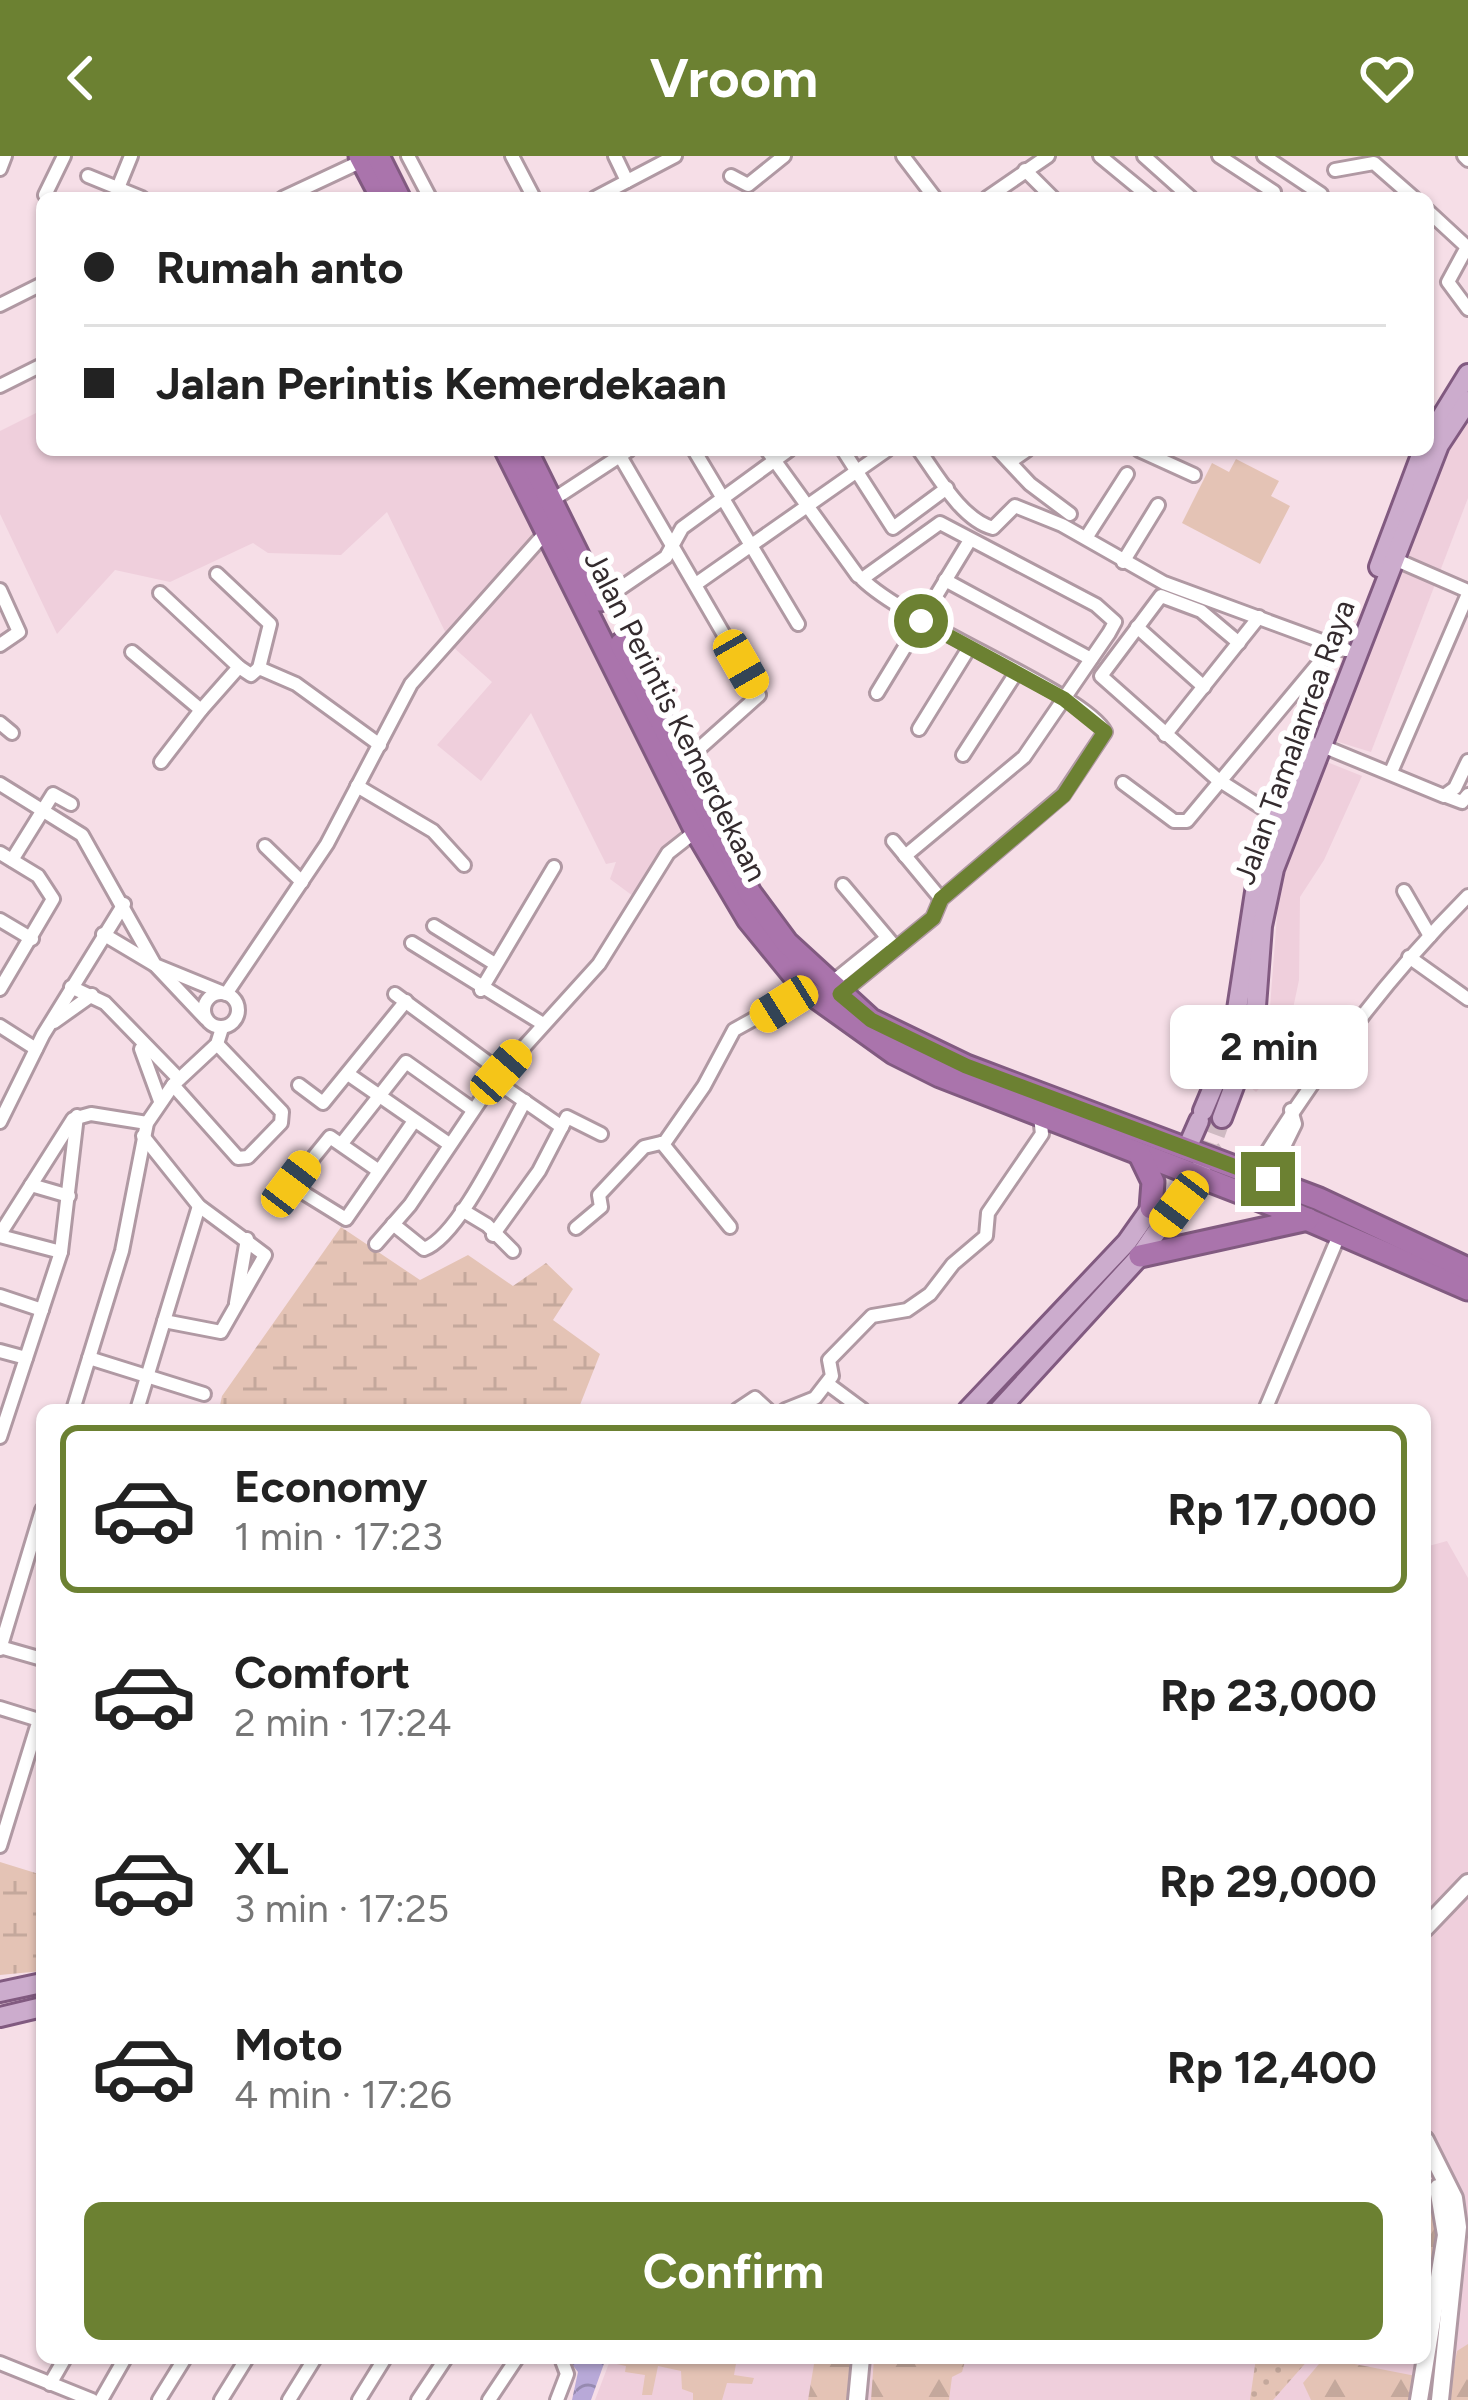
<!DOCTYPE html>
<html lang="en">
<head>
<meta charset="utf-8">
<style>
  body { margin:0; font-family:Figtree,sans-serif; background:#f6f6f6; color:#222; height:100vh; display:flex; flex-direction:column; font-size:45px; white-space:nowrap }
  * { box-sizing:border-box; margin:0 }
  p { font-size:39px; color:#767676 }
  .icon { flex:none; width:66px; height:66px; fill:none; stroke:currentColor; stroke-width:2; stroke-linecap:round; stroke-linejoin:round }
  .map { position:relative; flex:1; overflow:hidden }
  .side { position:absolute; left:36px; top:1248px; width:1395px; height:960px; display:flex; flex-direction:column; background:#fff; border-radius:18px; box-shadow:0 3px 9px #0004 }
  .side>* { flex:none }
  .banner { position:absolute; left:36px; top:36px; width:1398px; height:264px; border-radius:18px; box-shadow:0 3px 9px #0004; display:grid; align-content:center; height:264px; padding:0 48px; background:#fff }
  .end { position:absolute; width:54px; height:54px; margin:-27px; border:15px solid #6c8132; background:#fff; box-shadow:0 0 0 6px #fff }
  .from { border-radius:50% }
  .bubble { position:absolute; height:84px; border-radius:18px; background:#fff; box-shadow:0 3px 9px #0004; font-size:39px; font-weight:700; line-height:84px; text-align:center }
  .car { position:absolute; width:36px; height:72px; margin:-36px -18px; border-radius:15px; box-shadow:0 0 9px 3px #0007; background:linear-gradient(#f5c518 24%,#345 0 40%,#f5c518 0 76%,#345 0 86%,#f5c518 0) }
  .banner b { display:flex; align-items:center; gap:42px; height:114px; font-size:45px }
  .banner b+b { border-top:3px solid #e0e0e0 }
  .banner i { width:30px; height:30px; background:#222 }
  ul { padding:21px 0 0; list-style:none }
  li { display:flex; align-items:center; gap:36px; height:168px; margin:0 24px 18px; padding:0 24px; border:6px solid transparent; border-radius:18px }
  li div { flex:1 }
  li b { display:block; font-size:45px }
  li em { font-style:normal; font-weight:700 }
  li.selected { border-color:#6c8132 }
  li>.icon { width:108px; height:108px; stroke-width:1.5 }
  .primary-button { display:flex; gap:24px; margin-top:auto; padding:24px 48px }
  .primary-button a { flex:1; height:138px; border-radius:18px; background:#6c8132; color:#fff; font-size:48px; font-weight:700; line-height:138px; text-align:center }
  header { display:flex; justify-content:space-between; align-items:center; height:156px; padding:0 48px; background:#6c8132; color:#fff; font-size:54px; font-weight:700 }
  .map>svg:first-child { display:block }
  .built { fill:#efcfdc }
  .grass { fill:#e4c3b5 }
  .forest { fill:url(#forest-firs) }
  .wetland { fill:url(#wetland-marsh) }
  .park { fill:url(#park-dots) }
  .water { fill:url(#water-waves) }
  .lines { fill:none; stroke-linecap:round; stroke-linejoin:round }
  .primary-tunnel { stroke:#cfbac2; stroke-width:18; stroke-dasharray:18 9; stroke-linecap:butt }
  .street-casing { stroke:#b099a3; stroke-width:18 }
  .secondary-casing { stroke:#b099a3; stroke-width:22 }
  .primary-casing { stroke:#815a80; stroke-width:24 }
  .highway-casing { stroke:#815a80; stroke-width:27 }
  .street { stroke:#fff; stroke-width:12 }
  .secondary { stroke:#fff; stroke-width:16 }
  .primary { stroke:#ccaccd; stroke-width:18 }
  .highway { stroke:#aa74ac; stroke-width:21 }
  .route { stroke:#6c8132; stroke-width:15 }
  .labels { text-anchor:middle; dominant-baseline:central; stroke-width:12; stroke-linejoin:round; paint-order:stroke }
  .street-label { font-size:30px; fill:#342b2e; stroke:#fff }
</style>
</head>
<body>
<header><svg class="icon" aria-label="back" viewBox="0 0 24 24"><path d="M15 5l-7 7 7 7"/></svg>Vroom<svg class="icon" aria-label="heart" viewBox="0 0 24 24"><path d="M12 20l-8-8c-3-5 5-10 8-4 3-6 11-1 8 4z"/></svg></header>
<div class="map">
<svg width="1468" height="2244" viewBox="0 0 1468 2244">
  <defs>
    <pattern id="forest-firs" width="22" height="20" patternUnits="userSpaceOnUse" patternTransform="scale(3)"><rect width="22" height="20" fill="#e4c3b5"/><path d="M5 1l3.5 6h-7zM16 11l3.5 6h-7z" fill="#c4a89c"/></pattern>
    <pattern id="wetland-marsh" width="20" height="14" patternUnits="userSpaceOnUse" patternTransform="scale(3)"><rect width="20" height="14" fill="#e4c3b5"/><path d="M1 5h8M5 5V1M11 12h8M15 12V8" fill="none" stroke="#c4a89c"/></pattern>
    <pattern id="park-dots" width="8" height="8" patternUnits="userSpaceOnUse" patternTransform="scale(3)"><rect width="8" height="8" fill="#e4c3b5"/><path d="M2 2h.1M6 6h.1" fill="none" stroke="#c4a89c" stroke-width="1.8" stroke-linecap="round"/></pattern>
    <pattern id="water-waves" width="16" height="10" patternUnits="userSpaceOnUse" patternTransform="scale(3)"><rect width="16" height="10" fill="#b8a9d8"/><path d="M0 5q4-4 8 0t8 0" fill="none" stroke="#968ab0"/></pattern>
  </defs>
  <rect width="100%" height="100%" fill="#f6dee7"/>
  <!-- built -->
  <g class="built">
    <polygon points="42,254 42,294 496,294 560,432 686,672 633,740 610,723 616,706 606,708 531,557 481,625 437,589 492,526 452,490 387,356 341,399 268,397 253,387 170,426 115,414 57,478 0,358 0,275"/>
    <polygon points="1468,259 1468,342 1371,596 1332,584 1443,300"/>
    <polygon points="1322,604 1362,620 1324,704 1300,741 1299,824 1286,886 1273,918 1256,936 1249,930 1267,890 1280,721"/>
    <polygon points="1447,1385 1468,1422 1468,2244 595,2244 611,2202 1425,2202 1425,1391"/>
  </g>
  <!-- grass -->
  <g class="grass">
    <polygon points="1236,303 1279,325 1271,340 1290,350 1260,408 1182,367 1212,307 1229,316"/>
    <polygon points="613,2202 737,2202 734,2219 754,2222 752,2228 727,2227 722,2244 693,2244 693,2237 682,2233 681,2215 658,2210 652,2239 642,2239 645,2219 625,2216 626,2210 612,2207"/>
  </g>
  <!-- forest -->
  <g class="forest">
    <polygon points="1425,2024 1440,2068 1425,2174"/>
    <polygon points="1468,2188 1468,2244 1448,2244 1457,2195"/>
    <polygon points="815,2202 845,2202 855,2212 852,2244 808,2244"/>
    <polygon points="874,2202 966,2202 962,2216 952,2221 949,2244 871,2244"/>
    <polygon points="1324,2202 1421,2221 1416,2244 1311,2244 1303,2227"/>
  </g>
  <!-- wetland -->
  <g class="wetland">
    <polygon points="341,1071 420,1124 468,1099 513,1130 546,1107 573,1133 553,1164 600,1198 578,1254 219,1254 222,1240"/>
    <polygon points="0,1706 42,1719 42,1815 0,1819"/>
  </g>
  <!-- park -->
  <polygon class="park" points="1256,2202 1310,2202 1273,2244 1250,2244"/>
  <!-- water -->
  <polygon class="water" points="567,2202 606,2202 591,2244 572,2244 578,2216"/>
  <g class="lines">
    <!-- primary-tunnel -->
    <polyline class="primary-tunnel" points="1218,1003 1211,992 1222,962"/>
    <defs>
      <g id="street">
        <polyline points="408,0 430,42"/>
        <polyline points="512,0 534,42"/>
        <polyline points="615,0 627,25"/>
        <polyline points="903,0 935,42"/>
        <polyline points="1100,0 1151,42"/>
        <polyline points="1144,0 1191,42"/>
        <polyline points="1219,0 1274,36 1273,42"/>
        <polyline points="1264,0 1321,38"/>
        <polyline points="1464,0 1468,4"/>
        <polyline points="0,13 5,0"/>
        <polyline points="1025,14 1053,42"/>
        <polyline points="1335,14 1374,7 1414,42"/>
        <polyline points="88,20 142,42"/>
        <polyline points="731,20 748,29 784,0"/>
        <polyline points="118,32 131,0"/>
        <polyline points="45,39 64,0"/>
        <polyline points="283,42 362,5"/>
        <polyline points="595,42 675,0"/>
        <polyline points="987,42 1048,0"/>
        <polyline points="1428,55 1467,91 1448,126 1468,153"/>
        <polyline points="0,149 42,128"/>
        <polyline points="0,230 42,209"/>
        <polyline points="694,294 798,468"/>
        <polyline points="767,294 858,420"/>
        <polyline points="843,294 893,372 947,332"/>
        <path d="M919,294C937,319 962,364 993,372L1015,350L1062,369L1164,427L1346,494"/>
        <polyline points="998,294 1030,328 1070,358"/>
        <polyline points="1139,294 1194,319"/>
        <polyline points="620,300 759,539 683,607"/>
        <polyline points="1010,306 1027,294"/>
        <polyline points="551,345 629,294"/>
        <polyline points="1086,382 1127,318"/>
        <polyline points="1392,402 1468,435"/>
        <polyline points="1123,406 1158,349"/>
        <polyline points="217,418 270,468 259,512"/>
        <polyline points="945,424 1091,503"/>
        <polyline points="696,428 887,294"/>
        <polyline points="0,434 19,476 0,489"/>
        <polyline points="160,437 239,511"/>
        <polyline points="600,446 666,401 682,372 789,294"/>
        <polyline points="1137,471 1204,531"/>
        <polyline points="1239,487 1201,455 1161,440 1101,520 1217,623 1278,662"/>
        <polyline points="132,496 201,554 239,511 251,519 259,512 296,528 380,589"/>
        <polyline points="877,537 970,384"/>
        <polyline points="0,567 12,577"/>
        <polyline points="919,573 969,492"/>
        <polyline points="1165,579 1259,461"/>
        <polyline points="1320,589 1444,640 1455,632 1468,605"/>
        <polyline points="963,599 1016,517"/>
        <polyline points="161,606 201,554"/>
        <polyline points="1391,616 1468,438"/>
        <polyline points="1123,627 1174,665 1187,665 1333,490"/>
        <polyline points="0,628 82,679 155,809 226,838 327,688 411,528 547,375"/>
        <polyline points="357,630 433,675 464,709"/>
        <polyline points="1446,640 1462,646 1468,639"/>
        <polyline points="893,685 941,743"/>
        <polyline points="265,690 302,726"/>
        <polyline points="0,697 38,720 53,743 0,833"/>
        <polyline points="12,704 53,638 71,648"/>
        <polyline points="843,729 896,792"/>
        <polyline points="1404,735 1430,780"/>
        <polyline points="0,764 32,783"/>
        <polyline points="434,770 495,808"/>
        <polyline points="103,778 155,809 206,863"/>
        <polyline points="412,787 543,868"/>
        <polyline points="1409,801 1468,843"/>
        <polyline points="829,829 887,782"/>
        <polyline points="71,831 105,847 179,923"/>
        <polyline points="481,834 554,711"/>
        <circle cx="221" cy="854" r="17"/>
        <polyline points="395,838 501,916"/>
        <path d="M840,838L933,762L941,743L1063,639L1105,576C1086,538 909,469 862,423L940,367L1096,449L1115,466L1109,477L1024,601L905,700"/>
        <polyline points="54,866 92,839"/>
        <polyline points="0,870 36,893"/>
        <polyline points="141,893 160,945"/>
        <polyline points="348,918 449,988"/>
        <polyline points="494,924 562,971"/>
        <polyline points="173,929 238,1002 248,1001 281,967 282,956 217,888"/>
        <polyline points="299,929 323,947 406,845"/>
        <polyline points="0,966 43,879 124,748"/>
        <polyline points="143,980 199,1050 265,1099 221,1176 164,1165"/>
        <polyline points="343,986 406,906 472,953"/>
        <polyline points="662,987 730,1071"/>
        <polyline points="379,1015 330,981 291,1029 346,1063 414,965"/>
        <path d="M1254,1017C1316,916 1384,824 1468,740"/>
        <polyline points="1268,1023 1295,968 1291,954"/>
        <polyline points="31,1029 69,1040"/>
        <polyline points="462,1054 487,1069 513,1095"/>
        <path d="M393,1068L424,1093C459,1081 505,980 525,945"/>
        <polyline points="576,1072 601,1051 599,1039 644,991 665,986 704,930 734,874 806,834"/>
        <polyline points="0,1078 73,963 91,958 147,967"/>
        <polyline points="493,1079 539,1015 567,961 601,978"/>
        <polyline points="0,1080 61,1096"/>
        <polyline points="376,1088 410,1049 494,924 599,808 668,697 696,675"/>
        <polyline points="0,1140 42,1154"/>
        <polyline points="236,1147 247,1083"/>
        <polyline points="0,1195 26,1202"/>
        <polyline points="89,1202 204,1238"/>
        <polyline points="828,1228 863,1254"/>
        <polyline points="73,1254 122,1095 147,967 173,929 217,888 222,872"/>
        <polyline points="137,1254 199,1050"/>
        <polyline points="737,1254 755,1242 768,1254"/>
        <polyline points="785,1254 815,1242 832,1220 829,1204 872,1160 907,1154 930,1138 953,1108 986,1080 988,1057 1042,978 1040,960"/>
        <polyline points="1265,1254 1340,1077"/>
        <polyline points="0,1281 61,1096 77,960"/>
        <polyline points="0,1491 42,1503"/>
        <polyline points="0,1493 42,1354"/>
        <polyline points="0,1552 42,1565"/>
        <polyline points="0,1690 39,1564"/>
        <polyline points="0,2207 92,2244"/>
        <polyline points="50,2228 65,2202"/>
        <polyline points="101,2244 125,2202"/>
        <polyline points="159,2244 185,2202"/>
        <polyline points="221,2244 247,2202"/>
        <polyline points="289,2244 315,2202"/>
        <polyline points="359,2244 385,2202"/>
        <polyline points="418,2244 446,2202"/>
        <polyline points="489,2244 517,2202"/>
        <polyline points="557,2244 567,2218 561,2202"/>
      </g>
      <g id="secondary">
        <polyline points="1425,1772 1468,1727"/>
        <polyline points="1425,1984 1454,2042 1458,2071 1440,2244"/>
        <polyline points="857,2244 861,2202"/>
        <polyline points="1419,2244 1446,2079 1438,2032"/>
      </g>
      <g id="primary">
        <polyline points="1428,283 1468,218"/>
        <polyline points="1379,411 1423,294"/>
        <polyline points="1203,955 1232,886 1259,710 1307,587"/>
        <polyline points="1222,962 1254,877 1262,770 1274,713 1439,289 1468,245"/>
        <polyline points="1188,990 1199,965"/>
        <polyline points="968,1254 1127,1086 1151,1052"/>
        <polyline points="999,1254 1140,1100 1203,1008"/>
        <polyline points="0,1836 42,1827"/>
        <polyline points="0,1861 42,1851"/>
      </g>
      <g id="highway">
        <polyline points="360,0 382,42"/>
        <polyline points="378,0 399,42"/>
        <polyline points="506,294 696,675 748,763 806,834 894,897 940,920 1288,1055 1468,1133"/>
        <polyline points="526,294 600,444"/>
        <polyline points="621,488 750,737 787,787 871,864 966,910 1319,1043 1468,1113"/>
        <polyline points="1140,999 1153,1026 1151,1052"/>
        <polyline points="1140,1100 1308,1063"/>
      </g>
    </defs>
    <!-- street casing -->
    <use href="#street" class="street-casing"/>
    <!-- secondary casing -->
    <use href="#secondary" class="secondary-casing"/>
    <!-- primary casing -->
    <use href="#primary" class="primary-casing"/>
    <!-- highway casing -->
    <use href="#highway" class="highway-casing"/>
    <!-- street -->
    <use href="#street" class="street"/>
    <!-- secondary -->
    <use href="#secondary" class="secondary"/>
    <!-- primary -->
    <use href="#primary" class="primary"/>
    <!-- highway -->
    <use href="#highway" class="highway"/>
  </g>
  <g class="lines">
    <!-- route -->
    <polyline class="route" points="921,465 1064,543 1105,576 1064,639 941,743 933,762 840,838 871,864 966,910 1268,1023"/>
  </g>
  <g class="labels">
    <!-- street labels -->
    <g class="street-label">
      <text transform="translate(676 560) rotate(63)">Jalan Perintis Kemerdekaan</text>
      <text transform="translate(1294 586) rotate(-70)">Jalan Tamalanrea Raya</text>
    </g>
  </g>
</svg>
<i class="end from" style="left:921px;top:465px"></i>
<i class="end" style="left:1268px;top:1023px"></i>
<div class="bubble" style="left:1170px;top:849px;width:198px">2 min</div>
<i class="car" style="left:741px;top:508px;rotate:150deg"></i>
<i class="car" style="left:784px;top:848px;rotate:238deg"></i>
<i class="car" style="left:501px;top:916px;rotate:41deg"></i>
<i class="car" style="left:291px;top:1028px;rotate:37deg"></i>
<i class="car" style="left:1179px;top:1048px;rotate:217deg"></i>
<div class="banner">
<b><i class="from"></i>Rumah anto</b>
<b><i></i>Jalan Perintis Kemerdekaan</b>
</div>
<section class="side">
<ul>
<li class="selected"><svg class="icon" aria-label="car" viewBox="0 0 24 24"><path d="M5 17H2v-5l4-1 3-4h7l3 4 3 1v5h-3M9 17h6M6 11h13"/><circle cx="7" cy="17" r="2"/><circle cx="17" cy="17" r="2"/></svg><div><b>Economy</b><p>1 min · 17:23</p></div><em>Rp 17,000</em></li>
<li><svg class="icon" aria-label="car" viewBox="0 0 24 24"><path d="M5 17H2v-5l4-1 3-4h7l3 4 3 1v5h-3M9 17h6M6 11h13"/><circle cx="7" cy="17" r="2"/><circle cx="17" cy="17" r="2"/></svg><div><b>Comfort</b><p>2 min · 17:24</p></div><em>Rp 23,000</em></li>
<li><svg class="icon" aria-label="car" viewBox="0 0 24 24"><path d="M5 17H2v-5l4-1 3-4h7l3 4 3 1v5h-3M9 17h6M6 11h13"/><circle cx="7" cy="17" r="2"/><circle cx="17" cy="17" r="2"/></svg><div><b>XL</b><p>3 min · 17:25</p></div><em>Rp 29,000</em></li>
<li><svg class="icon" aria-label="car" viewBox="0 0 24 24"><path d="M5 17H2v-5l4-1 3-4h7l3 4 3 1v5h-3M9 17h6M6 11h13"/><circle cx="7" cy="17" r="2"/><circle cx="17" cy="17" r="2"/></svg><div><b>Moto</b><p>4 min · 17:26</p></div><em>Rp 12,400</em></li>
</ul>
<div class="primary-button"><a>Confirm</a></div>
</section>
</div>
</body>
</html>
